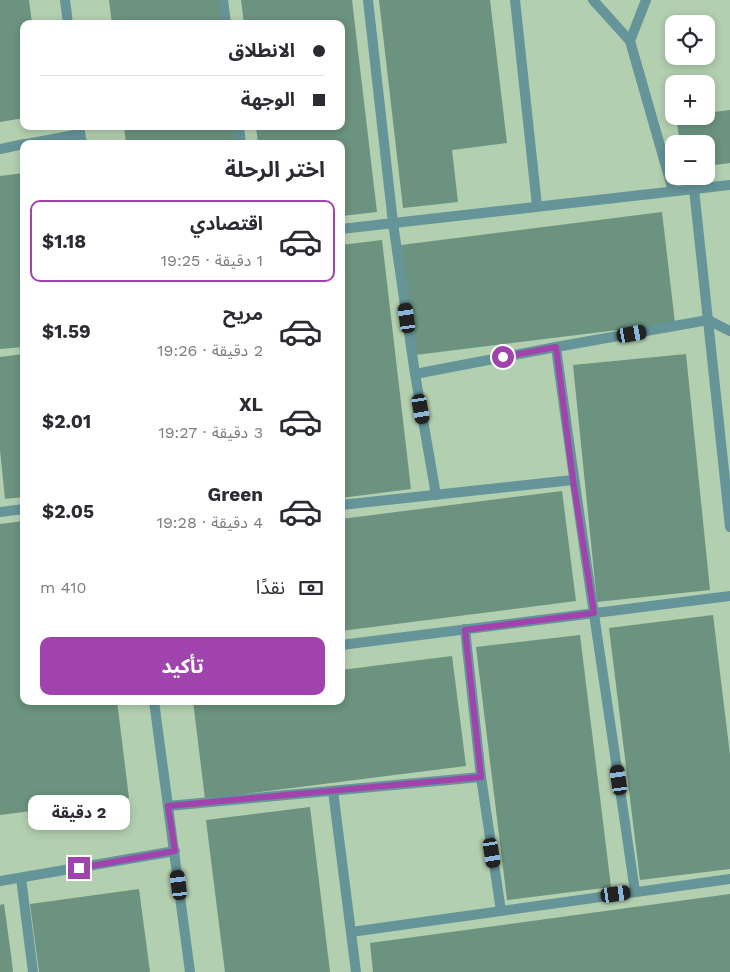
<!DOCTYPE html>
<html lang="ar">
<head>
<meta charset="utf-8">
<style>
  body { margin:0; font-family:"Work Sans","Noto Sans Arabic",sans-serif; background:#f2f2f3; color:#2b2b33; direction:rtl; height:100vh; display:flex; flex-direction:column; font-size:19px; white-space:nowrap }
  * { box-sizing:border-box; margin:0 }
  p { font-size:16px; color:#7c7c81 }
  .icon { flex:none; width:28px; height:28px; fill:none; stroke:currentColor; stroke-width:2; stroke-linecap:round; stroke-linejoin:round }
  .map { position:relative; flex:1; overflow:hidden; direction:ltr }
  .panel { position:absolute; left:20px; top:140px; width:325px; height:565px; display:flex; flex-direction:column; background:#fff; border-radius:10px; box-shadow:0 2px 8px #0003; direction:rtl }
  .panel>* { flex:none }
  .hud { position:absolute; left:20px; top:20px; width:325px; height:110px; border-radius:10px; box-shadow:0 2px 8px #0003; direction:rtl; display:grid; align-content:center; height:110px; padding:0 20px; background:#fff }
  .tools { position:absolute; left:665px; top:15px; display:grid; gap:10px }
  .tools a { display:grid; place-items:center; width:50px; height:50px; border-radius:10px; background:#fff; box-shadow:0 2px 8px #0003; font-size:25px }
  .end { position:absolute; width:22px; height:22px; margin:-11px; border:6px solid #a043ad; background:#fff; box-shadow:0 0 0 2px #fff }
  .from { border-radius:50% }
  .bubble { position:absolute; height:35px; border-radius:10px; background:#fff; box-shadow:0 2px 8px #0003; font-size:16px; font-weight:700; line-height:35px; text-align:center; direction:rtl }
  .car { position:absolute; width:15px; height:30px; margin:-15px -8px; border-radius:6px; box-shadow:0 0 4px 1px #0007; background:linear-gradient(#222 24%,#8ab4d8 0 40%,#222 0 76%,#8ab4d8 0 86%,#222 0) }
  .hud b { display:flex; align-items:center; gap:18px; height:48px; font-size:19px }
  .hud b+b { border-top:1px solid #e1e1e2 }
  .hud i { width:12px; height:12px; background:#2b2b33 }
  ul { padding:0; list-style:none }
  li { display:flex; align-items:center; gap:15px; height:82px; margin:0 10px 8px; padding:0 10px; border:2px solid transparent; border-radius:10px }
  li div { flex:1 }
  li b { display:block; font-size:19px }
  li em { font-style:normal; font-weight:700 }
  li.selected { border-color:#a043ad }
  li>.icon { width:45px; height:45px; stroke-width:1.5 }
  h2 { padding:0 20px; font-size:22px; line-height:60px }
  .pay { display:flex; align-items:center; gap:12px; height:55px; padding:0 20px; font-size:19px }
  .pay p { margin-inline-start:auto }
  .button { display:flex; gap:10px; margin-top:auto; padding:10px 20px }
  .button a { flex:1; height:58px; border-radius:10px; background:#a043ad; color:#fff; font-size:20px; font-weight:700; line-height:58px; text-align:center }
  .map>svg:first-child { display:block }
  .building { fill:#6b937f }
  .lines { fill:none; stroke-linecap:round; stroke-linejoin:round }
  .minor { stroke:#659499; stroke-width:10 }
  .tertiary { stroke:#659499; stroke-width:10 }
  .route { stroke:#a043ad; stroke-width:6 }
</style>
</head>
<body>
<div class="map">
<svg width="730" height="972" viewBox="0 0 730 972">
  <rect width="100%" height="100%" fill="#b2cfaf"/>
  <!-- building -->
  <g class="building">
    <polygon points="0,0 29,0 32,24 24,24 24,118 0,122"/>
    <polygon points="109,0 220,0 223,24 112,24"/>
    <polygon points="241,0 352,0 377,212 341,216 341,144 258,144 256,126 341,126 341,24 244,24"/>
    <polygon points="379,0 490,0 507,143 452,150 458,202 403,208"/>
    <polygon points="730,110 730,163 706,166 706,144 680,144 676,116 706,116 706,113"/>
    <polygon points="124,126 235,126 237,144 126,144"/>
    <polygon points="24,173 24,347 0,349 0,176"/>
    <polygon points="662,212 675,323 415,355 401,245"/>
    <polygon points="382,240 411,489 341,498 341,245"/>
    <polygon points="24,354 24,497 5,499 0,450 0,357"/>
    <polygon points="686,354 710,590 597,602 573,365"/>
    <polygon points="562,491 576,601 341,631 341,519"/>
    <polygon points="24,521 24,701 117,701 129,798 0,815 0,524"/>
    <polygon points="713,615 730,755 730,869 640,880 609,628"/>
    <polygon points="580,635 611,887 507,900 476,647"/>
    <polygon points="452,656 466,766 205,799 193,701 341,701 341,670"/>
    <polygon points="310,807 330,972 225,972 206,820"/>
    <polygon points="139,889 150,972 39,972 30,904"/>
    <polygon points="730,894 730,972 373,972 370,943"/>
    <polygon points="4,904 11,955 13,972 0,972 0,905"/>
  </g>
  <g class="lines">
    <!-- minor -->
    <g class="minor">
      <polyline points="223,0 226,24"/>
      <polyline points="368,0 393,223 415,374 436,495"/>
      <polyline points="515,0 537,206"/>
      <polyline points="593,0 630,41 673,191"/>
      <polyline points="630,41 646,0"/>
      <polyline points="239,126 241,144"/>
      <polyline points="27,144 80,134"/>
      <polyline points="0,149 24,144"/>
      <polyline points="694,189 730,527"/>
      <polyline points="341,229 730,185"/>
      <path d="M556,347C580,529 609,710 635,892"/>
      <polyline points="415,374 556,347 708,320 730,331"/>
      <polyline points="341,505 573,480"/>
      <polyline points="0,512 24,509"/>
      <polyline points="465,629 481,777 501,911"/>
      <polyline points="341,645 730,596"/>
      <polyline points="333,791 356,972"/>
      <polyline points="168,806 481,777"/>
      <polyline points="21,878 33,972"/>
      <polyline points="0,881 175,851"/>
      <polyline points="351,932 730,879"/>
    </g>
    <!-- tertiary -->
    <g class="tertiary">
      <polyline points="65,0 68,24"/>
      <polyline points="79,126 82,144"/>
      <polyline points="154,701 190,972"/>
    </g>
  </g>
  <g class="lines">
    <!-- route -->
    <polyline class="route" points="79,868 175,851 168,806 481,777 465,630 594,613 573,480 556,347 503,357"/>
  </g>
</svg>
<div class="tools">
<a><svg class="icon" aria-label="locate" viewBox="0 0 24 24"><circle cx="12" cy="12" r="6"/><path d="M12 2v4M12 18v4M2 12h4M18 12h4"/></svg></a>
<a>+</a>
<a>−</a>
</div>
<i class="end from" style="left:503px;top:357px"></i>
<i class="end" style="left:79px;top:868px"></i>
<div class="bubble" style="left:28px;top:795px;width:102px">2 دقيقة</div>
<i class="car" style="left:407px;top:318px;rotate:352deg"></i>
<i class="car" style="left:632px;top:334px;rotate:80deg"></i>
<i class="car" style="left:421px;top:409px;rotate:170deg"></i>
<i class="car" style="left:619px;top:780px;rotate:352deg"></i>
<i class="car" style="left:492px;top:853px;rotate:171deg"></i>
<i class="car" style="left:179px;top:885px;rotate:353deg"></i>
<i class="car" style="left:616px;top:894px;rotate:82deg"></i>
<div class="hud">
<b><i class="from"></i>الانطلاق</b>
<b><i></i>الوجهة</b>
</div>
<section class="panel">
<h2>اختر الرحلة</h2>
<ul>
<li class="selected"><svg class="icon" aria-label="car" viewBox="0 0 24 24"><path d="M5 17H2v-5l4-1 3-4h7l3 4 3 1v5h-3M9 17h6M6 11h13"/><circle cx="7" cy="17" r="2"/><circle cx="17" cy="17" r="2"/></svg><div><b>اقتصادي</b><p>1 دقيقة · 19:25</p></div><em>$1.18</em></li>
<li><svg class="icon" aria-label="car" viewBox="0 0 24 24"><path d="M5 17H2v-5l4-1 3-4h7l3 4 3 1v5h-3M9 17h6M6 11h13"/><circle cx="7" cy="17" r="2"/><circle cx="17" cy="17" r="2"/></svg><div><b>مريح</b><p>2 دقيقة · 19:26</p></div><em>$1.59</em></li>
<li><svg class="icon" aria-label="car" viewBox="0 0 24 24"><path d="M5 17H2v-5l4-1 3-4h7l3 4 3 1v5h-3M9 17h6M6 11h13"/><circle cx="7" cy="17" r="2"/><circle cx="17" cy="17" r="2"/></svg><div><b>XL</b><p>3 دقيقة · 19:27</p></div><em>$2.01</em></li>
<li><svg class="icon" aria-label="car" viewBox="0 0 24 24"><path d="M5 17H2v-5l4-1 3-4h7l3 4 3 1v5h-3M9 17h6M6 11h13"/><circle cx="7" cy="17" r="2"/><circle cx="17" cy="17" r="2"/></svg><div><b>Green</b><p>4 دقيقة · 19:28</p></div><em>$2.05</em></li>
</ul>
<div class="pay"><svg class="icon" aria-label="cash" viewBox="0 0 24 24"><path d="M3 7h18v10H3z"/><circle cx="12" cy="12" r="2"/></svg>نقدًا<p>410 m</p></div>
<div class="button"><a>تأكيد</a></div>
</section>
</div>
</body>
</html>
